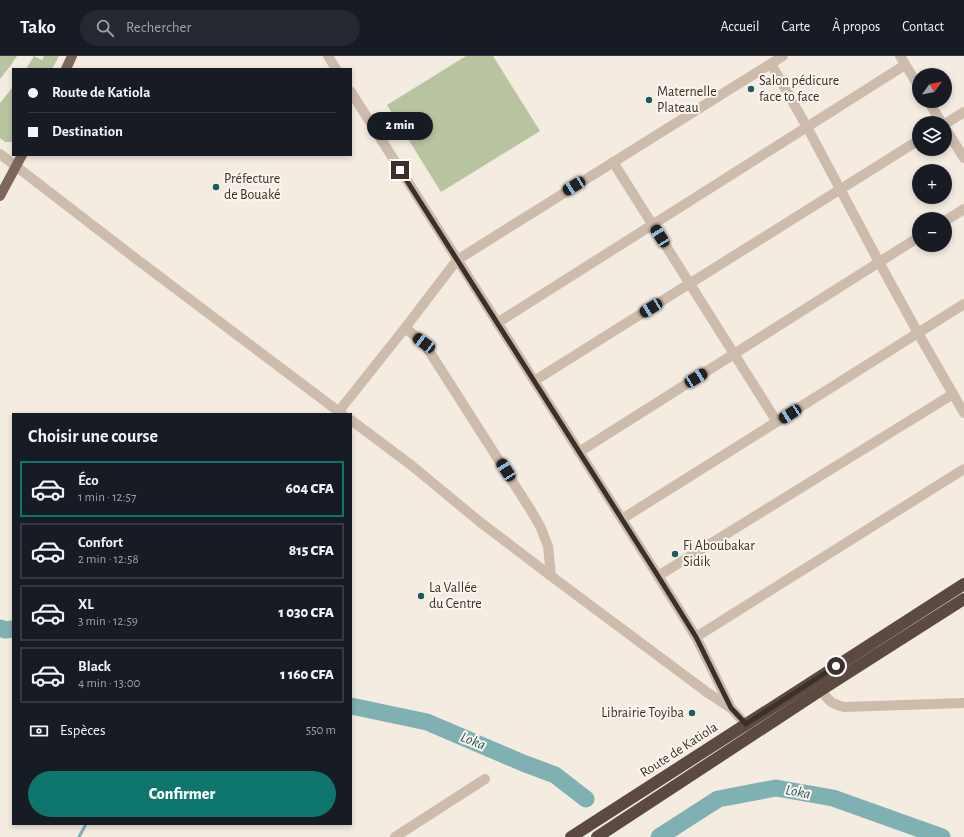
<!DOCTYPE html>
<html lang="fr">
<head>
<meta charset="utf-8">
<style>
  body { margin:0; font-family:"Alegreya Sans",sans-serif; background:#242831; color:#f1f3f6; height:100vh; display:flex; flex-direction:column; font-size:15px; white-space:nowrap }
  * { box-sizing:border-box; margin:0 }
  p { font-size:13px; color:#9ea1a6 }
  .icon { flex:none; width:22px; height:22px; fill:none; stroke:currentColor; stroke-width:2; stroke-linecap:round; stroke-linejoin:round }
  .map { position:relative; flex:1; overflow:hidden }
  .panel { position:absolute; left:12px; top:357px; width:340px; height:412px; display:flex; flex-direction:column; background:#171b24; border-radius:0px; box-shadow:0 2px 6px #0003 }
  .panel>* { flex:none }
  .top-card { position:absolute; left:12px; top:12px; width:340px; height:88px; border-radius:0px; box-shadow:0 2px 6px #0003; display:grid; align-content:center; height:88px; padding:0 16px; background:#171b24 }
  .needle { width:26px; rotate:57deg }
  .buttons { position:absolute; left:912px; top:12px; display:grid; gap:8px }
  .buttons a { display:grid; place-items:center; width:40px; height:40px; border-radius:50%; background:#171b24; box-shadow:0 2px 6px #0003; font-size:20px }
  .end { position:absolute; width:18px; height:18px; margin:-9px; border:5px solid #3b302b; background:#fff; box-shadow:0 0 0 2px #fff }
  .from { border-radius:50% }
  .bubble { position:absolute; height:28px; border-radius:14px; background:#171b24; box-shadow:0 2px 6px #0003; font-size:13px; font-weight:800; line-height:28px; text-align:center }
  .car { position:absolute; width:12px; height:24px; margin:-12px -6px; border-radius:5px; box-shadow:0 0 3px 1px #0007; background:linear-gradient(#222 24%,#8ab4d8 0 40%,#222 0 76%,#8ab4d8 0 86%,#222 0) }
  .top-card b { display:flex; align-items:center; gap:14px; height:38px; font-size:15px }
  .top-card b+b { border-top:1px solid #363941 }
  .top-card i { width:10px; height:10px; background:#f1f3f6 }
  ul { padding:0; list-style:none }
  li { display:flex; align-items:center; gap:12px; height:56px; margin:0 8px 6px; padding:0 8px; border:2px solid #363941; border-radius:0px }
  li div { flex:1 }
  li b { display:block; font-size:15px }
  li em { font-style:normal; font-weight:800 }
  li.current { border-color:#0f766e }
  li>.icon { width:36px; height:36px; stroke-width:1.5 }
  h2 { padding:0 16px; font-size:18px; line-height:48px }
  .pay { display:flex; align-items:center; gap:10px; height:44px; padding:0 16px; font-size:15px }
  .pay p { margin-inline-start:auto }
  .action { display:flex; gap:8px; margin-top:auto; padding:8px 16px }
  .action a { flex:1; height:46px; border-radius:24px; background:#0f766e; color:#fff; font-size:16px; font-weight:800; line-height:46px; text-align:center }
  header { display:flex; align-items:center; gap:24px; box-sizing:border-box; height:56px; padding:0 20px; background:#171b24; border-bottom:1px solid #363941 }
  header strong { font-size:19px }
  nav { display:flex; gap:22px; margin-inline-start:auto; font-size:14px }
  .search { width:280px; height:36px; background:#242831; display:flex; align-items:center; gap:10px; box-sizing:border-box; padding:0 14px; border-radius:22px; color:#9ea1a6; font-size:15px }
  .map>svg:first-child { display:block }
  .green { fill:#b8c4a0 }
  .lines { fill:none; stroke-linecap:round; stroke-linejoin:round }
  .stream { stroke:#7fb0b2; stroke-width:3 }
  .river { stroke:#7fb0b2; stroke-width:17 }
  .minor { stroke:#cdbbac; stroke-width:10 }
  .major { stroke:#7d675c; stroke-width:10 }
  .highway { stroke:#5c4a42; stroke-width:12 }
  .route { stroke:#3b302b; stroke-width:5 }
  .poi-dot { fill:#1f5a5e; stroke:#fbf5ee; stroke-width:1.5 }
  .labels { text-anchor:middle; dominant-baseline:central; stroke-width:4; stroke-linejoin:round; paint-order:stroke }
  .poi-label { font-size:14px; fill:#3b302b; stroke:#fbf5ee; text-anchor:start }
  .street-label { font-size:14px; fill:#3b302b; stroke:#fbf5ee }
  .water-label { font-size:15px; font-style:italic; fill:#1f5a5e; stroke:#fbf5ee }
</style>
</head>
<body>
<header>
<strong>Tako</strong>
<div class="search"><svg class="icon" aria-label="search" viewBox="0 0 24 24"><circle cx="10" cy="10" r="6"/><path d="M15 15l6 6"/></svg>Rechercher</div>
<nav><a>Accueil</a><a>Carte</a><a>À propos</a><a>Contact</a></nav>
</header>
<div class="map">
<svg width="964" height="781" viewBox="0 0 964 781">
  <rect width="100%" height="100%" fill="#f4ebe1"/>
  <!-- green -->
  <g class="green">
    <polygon points="0,0 17,0 11,9 0,23"/>
    <polygon points="34,0 42,4 44,0 59,0 52,13 26,13"/>
    <polygon points="466,0 493,0 540,75 441,136 387,49"/>
    <polygon points="13,31 13,84 11,86 5,86 0,82 0,47"/>
  </g>
  <g class="lines">
    <!-- stream -->
    <polyline class="stream" points="79,781 86,768"/>
    <!-- river -->
    <g class="river">
      <polyline points="0,572 5,574 13,573"/>
      <polyline points="351,650 427,666 523,707 555,719 586,743"/>
      <polyline points="659,781 718,743 776,732 833,742 942,781"/>
    </g>
    <!-- minor -->
    <g class="minor">
      <polyline points="328,0 336,13"/>
      <polyline points="900,0 919,31"/>
      <polyline points="771,8 807,71 879,206 918,277 964,357"/>
      <polyline points="351,36 658,520 696,581 731,652"/>
      <polyline points="928,45 942,67"/>
      <polyline points="945,68 964,56"/>
      <polyline points="945,72 964,102"/>
      <polyline points="0,98 135,202 342,358"/>
      <polyline points="613,106 777,366"/>
      <polyline points="945,165 964,153"/>
      <polyline points="497,267 905,9"/>
      <polyline points="405,272 424,287 530,453 540,470 548,490 551,520"/>
      <polyline points="534,325 919,84"/>
      <polyline points="339,355 405,272 457,204 783,0"/>
      <polyline points="351,364 411,409 480,466 551,520 708,637 731,652 751,674"/>
      <polyline points="579,396 919,181"/>
      <polyline points="622,463 964,248"/>
      <polyline points="658,520 953,338"/>
      <polyline points="696,581 964,413"/>
      <path d="M821,634C829,645 830,647 844,651L964,647"/>
      <polyline points="395,781 485,723"/>
    </g>
    <!-- major -->
    <g class="major">
      <polyline points="66,13 72,0"/>
      <polyline points="0,140 22,99"/>
    </g>
    <!-- highway -->
    <g class="highway">
      <polyline points="571,781 964,528"/>
      <polyline points="597,781 821,634 964,543"/>
    </g>
  </g>
  <g class="lines">
    <!-- route -->
    <polyline class="route" points="400,114 658,520 696,581 731,652 746,668 836,610"/>
  </g>
  <!-- markers -->
  <g class="poi-dot">
    <circle cx="751" cy="33" r="4"/>
    <circle cx="649" cy="44" r="4"/>
    <circle cx="216" cy="131" r="4"/>
    <circle cx="675" cy="498" r="4"/>
    <circle cx="421" cy="540" r="4"/>
    <circle cx="692" cy="657" r="4"/>
  </g>
  <g class="labels">
    <!-- poi labels -->
    <g class="poi-label">
      <text x="759" y="25">Salon pédicure<tspan x="759" dy="16">face to face</tspan></text>
      <text x="657" y="36">Maternelle<tspan x="657" dy="16">Plateau</tspan></text>
      <text x="224" y="123">Préfecture<tspan x="224" dy="16">de Bouaké</tspan></text>
      <text x="683" y="490">Fi Aboubakar<tspan x="683" dy="16">Sidik</tspan></text>
      <text x="429" y="532">La Vallée<tspan x="429" dy="16">du Centre</tspan></text>
      <text x="684" y="657" text-anchor="end">Librairie Toyiba</text>
    </g>
    <!-- street labels -->
    <g class="street-label">
      <text transform="translate(679 694) rotate(-33)">Route de Katiola</text>
    </g>
    <!-- water labels -->
    <g class="water-label">
      <text transform="translate(473 685) rotate(22)">Loka</text>
      <text transform="translate(798 736) rotate(11)">Loka</text>
    </g>
  </g>
</svg>
<div class="buttons">
<a><svg class="needle" viewBox="-14 -14 28 28"><path d="M0-13l5 13h-10z" fill="#e53935"/><path d="M0 13l5-13h-10z" fill="#9ea1a6"/></svg></a>
<a><svg class="icon" aria-label="layers" viewBox="0 0 24 24"><path d="M12 4l9 5-9 5-9-5zM3 14l9 5 9-5"/></svg></a>
<a>+</a>
<a>−</a>
</div>
<i class="end from" style="left:836px;top:610px"></i>
<i class="end" style="left:400px;top:114px"></i>
<div class="bubble" style="left:367px;top:56px;width:66px">2 min</div>
<i class="car" style="left:574px;top:130px;rotate:238deg"></i>
<i class="car" style="left:660px;top:180px;rotate:328deg"></i>
<i class="car" style="left:651px;top:252px;rotate:238deg"></i>
<i class="car" style="left:424px;top:287px;rotate:307deg"></i>
<i class="car" style="left:696px;top:322px;rotate:58deg"></i>
<i class="car" style="left:790px;top:358px;rotate:237deg"></i>
<i class="car" style="left:506px;top:414px;rotate:327deg"></i>
<div class="top-card">
<b><i class="from"></i>Route de Katiola</b>
<b><i></i>Destination</b>
</div>
<section class="panel">
<h2>Choisir une course</h2>
<ul>
<li class="current"><svg class="icon" aria-label="car" viewBox="0 0 24 24"><path d="M5 17H2v-5l4-1 3-4h7l3 4 3 1v5h-3M9 17h6M6 11h13"/><circle cx="7" cy="17" r="2"/><circle cx="17" cy="17" r="2"/></svg><div><b>Éco</b><p>1 min · 12:57</p></div><em>604 CFA</em></li>
<li><svg class="icon" aria-label="car" viewBox="0 0 24 24"><path d="M5 17H2v-5l4-1 3-4h7l3 4 3 1v5h-3M9 17h6M6 11h13"/><circle cx="7" cy="17" r="2"/><circle cx="17" cy="17" r="2"/></svg><div><b>Confort</b><p>2 min · 12:58</p></div><em>815 CFA</em></li>
<li><svg class="icon" aria-label="car" viewBox="0 0 24 24"><path d="M5 17H2v-5l4-1 3-4h7l3 4 3 1v5h-3M9 17h6M6 11h13"/><circle cx="7" cy="17" r="2"/><circle cx="17" cy="17" r="2"/></svg><div><b>XL</b><p>3 min · 12:59</p></div><em>1 030 CFA</em></li>
<li><svg class="icon" aria-label="car" viewBox="0 0 24 24"><path d="M5 17H2v-5l4-1 3-4h7l3 4 3 1v5h-3M9 17h6M6 11h13"/><circle cx="7" cy="17" r="2"/><circle cx="17" cy="17" r="2"/></svg><div><b>Black</b><p>4 min · 13:00</p></div><em>1 160 CFA</em></li>
</ul>
<div class="pay"><svg class="icon" aria-label="cash" viewBox="0 0 24 24"><path d="M3 7h18v10H3z"/><circle cx="12" cy="12" r="2"/></svg>Espèces<p>550 m</p></div>
<div class="action"><a>Confirmer</a></div>
</section>
</div>
</body>
</html>
